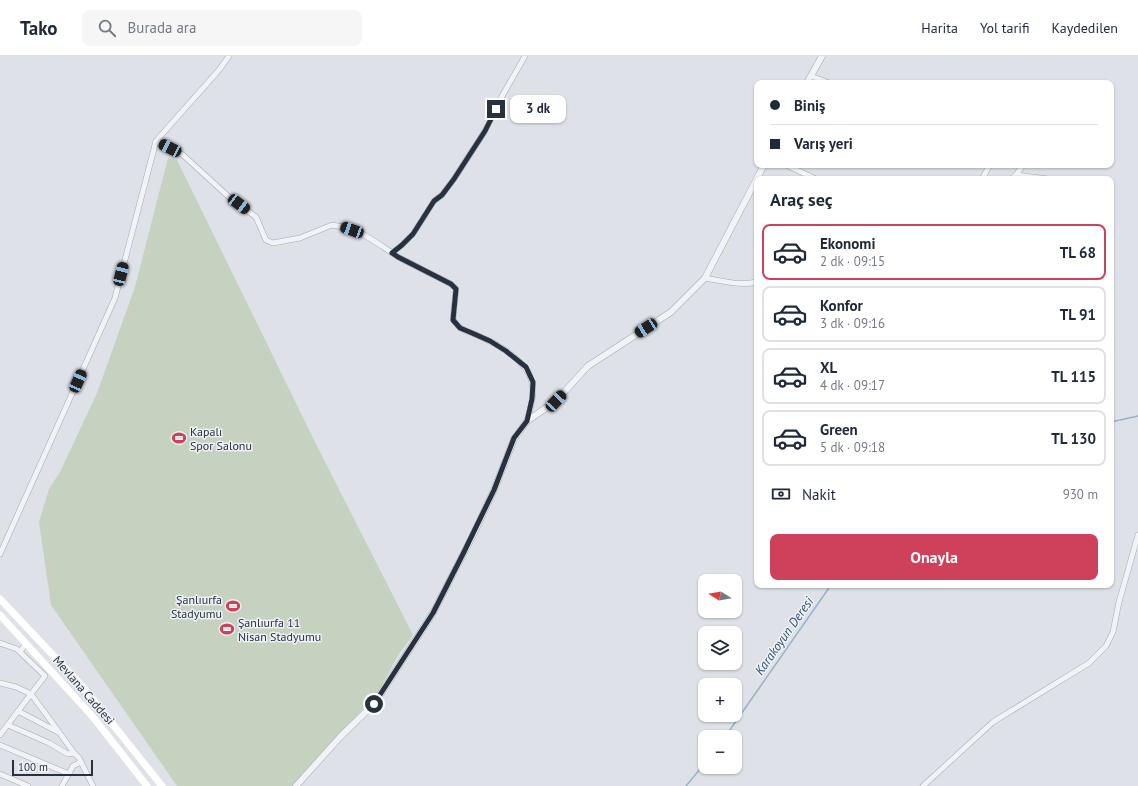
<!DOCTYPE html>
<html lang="tr">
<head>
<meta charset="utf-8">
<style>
  body { margin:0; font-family:"PT Sans",sans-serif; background:#f6f6f7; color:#1f2937; height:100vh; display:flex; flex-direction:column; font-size:15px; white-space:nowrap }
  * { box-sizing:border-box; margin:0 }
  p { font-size:13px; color:#747a83 }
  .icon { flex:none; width:22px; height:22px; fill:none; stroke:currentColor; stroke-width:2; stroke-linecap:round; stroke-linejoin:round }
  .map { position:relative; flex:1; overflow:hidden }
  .sheet { position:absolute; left:754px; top:120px; width:360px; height:412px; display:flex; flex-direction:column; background:#fff; border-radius:8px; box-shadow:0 1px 3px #0004 }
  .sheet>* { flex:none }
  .guide { position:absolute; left:754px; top:24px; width:360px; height:88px; border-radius:8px; box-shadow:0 1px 3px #0004; display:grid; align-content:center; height:88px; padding:0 16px; background:#fff }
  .needle { width:26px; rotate:281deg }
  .tools { position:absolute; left:698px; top:518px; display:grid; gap:8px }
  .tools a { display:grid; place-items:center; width:44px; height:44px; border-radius:8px; background:#fff; box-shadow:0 1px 3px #0004; font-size:20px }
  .scale { position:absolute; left:12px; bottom:10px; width:81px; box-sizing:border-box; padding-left:4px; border:2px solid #27313f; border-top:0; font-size:11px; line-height:14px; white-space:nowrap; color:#27313f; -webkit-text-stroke:3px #eef1f6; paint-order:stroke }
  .end { position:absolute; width:18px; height:18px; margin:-9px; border:5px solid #27313f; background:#fff; box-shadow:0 0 0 2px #fff }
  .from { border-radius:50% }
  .bubble { position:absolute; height:28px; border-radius:8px; background:#fff; box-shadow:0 1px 3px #0004; font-size:13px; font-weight:800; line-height:28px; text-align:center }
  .car { position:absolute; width:12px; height:24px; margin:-12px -6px; border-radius:5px; box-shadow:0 0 3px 1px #0007; background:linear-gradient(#222 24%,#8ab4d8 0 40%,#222 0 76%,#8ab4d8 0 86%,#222 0) }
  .guide b { display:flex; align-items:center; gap:14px; height:38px; font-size:15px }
  .guide b+b { border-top:1px solid #e0e1e3 }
  .guide i { width:10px; height:10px; background:#1f2937 }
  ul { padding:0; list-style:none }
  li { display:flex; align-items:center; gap:12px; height:56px; margin:0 8px 6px; padding:0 8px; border:2px solid #e0e1e3; border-radius:8px }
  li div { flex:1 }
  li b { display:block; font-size:15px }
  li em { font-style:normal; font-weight:800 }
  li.selected { border-color:#cf415a }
  li>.icon { width:36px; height:36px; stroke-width:1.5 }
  h2 { padding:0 16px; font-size:18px; line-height:48px }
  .pay { display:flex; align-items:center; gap:10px; height:44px; padding:0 16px; font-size:15px }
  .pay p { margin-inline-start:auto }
  .cta { display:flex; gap:8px; margin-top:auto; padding:8px 16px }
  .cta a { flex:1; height:46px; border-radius:8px; background:#cf415a; color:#fff; font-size:16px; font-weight:800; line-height:46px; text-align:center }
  header { display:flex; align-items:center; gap:24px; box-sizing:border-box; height:56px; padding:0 20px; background:#fff; border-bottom:1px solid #e0e1e3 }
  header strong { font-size:19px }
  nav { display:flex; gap:22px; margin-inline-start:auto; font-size:14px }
  .search { width:280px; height:36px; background:#f6f6f7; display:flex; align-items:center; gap:10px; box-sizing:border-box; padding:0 14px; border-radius:8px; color:#747a83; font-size:15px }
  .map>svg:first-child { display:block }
  .green { fill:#c5d2bf }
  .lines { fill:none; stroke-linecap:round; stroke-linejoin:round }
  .stream { stroke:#99b1c9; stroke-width:1.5 }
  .minor-casing { stroke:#a3a9b2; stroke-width:6 }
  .tertiary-casing { stroke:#a3a9b2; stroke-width:7 }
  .minor { stroke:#f1f3f6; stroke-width:5 }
  .tertiary { stroke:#f1f3f6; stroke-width:6 }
  .secondary { stroke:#fff; stroke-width:7 }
  .route { stroke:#27313f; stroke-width:5 }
  .labels { text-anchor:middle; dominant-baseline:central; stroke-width:3; stroke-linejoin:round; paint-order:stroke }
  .poi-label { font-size:12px; fill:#27313f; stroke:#eef1f6; text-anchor:start }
  .street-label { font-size:12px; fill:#27313f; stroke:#eef1f6 }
  .water-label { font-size:13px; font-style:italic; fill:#315073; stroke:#eef1f6 }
</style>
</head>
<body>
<header>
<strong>Tako</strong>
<div class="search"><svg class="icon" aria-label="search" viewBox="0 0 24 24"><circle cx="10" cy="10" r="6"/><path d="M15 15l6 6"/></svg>Burada ara</div>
<nav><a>Harita</a><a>Yol tarifi</a><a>Kaydedilen</a></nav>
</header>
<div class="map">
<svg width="1138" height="730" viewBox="0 0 1138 730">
  <rect width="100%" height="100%" fill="#dee2e8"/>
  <!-- green -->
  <polygon class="green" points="168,102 177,104 315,386 413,579 399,598 378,636 293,730 177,730 51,549 39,466 49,433 60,416 97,337 135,231"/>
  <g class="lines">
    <!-- stream -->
    <g class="stream">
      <polyline points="1111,366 1138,360"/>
      <polyline points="725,681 831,529"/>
      <polyline points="686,730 705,707"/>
    </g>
    <defs>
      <g id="minor">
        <polyline points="811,20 829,27"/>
        <path d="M156,85L183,99L230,142L256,161L266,184L273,187L300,182L332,169L343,171L361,177L382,190L398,201L451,228L456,233L453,264C462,276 467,274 481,281C499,289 527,305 532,326C535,338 530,353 527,365"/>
        <polyline points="786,109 816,123"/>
        <polyline points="1016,119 1048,123"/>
        <polyline points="982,123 990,109"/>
        <polyline points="1011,123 1016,119 1023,109"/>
        <polyline points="392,197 402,189 413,178 434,145 442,139 454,123 485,75 501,42 525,0"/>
        <path d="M705,222C722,225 740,230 757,226"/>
        <polyline points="0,498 115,242 156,85 219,14 229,0"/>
        <polyline points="0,587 17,593 20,596 26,587"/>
        <polyline points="20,596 45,620 31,638 51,665 74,697 79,702 93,730"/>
        <polyline points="0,627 16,631 31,638 0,679"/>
        <polyline points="18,655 58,676"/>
        <polyline points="8,669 49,687 68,698 74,697"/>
        <polyline points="0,689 69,718"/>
        <polyline points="0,718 28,730"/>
        <polyline points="62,730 73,710 81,706"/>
        <polyline points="923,730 993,666 1089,607 1106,590 1113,576 1119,546 1138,479"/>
      </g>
      <g id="tertiary">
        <polyline points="807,27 822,0"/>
        <polyline points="296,730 341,680 374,648 433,557 473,479 494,434 514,383 527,365 556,345 588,310 671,256 705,222 764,109"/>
      </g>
    </defs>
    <!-- minor casing -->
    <use href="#minor" class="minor-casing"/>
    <!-- tertiary casing -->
    <use href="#tertiary" class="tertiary-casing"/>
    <!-- minor -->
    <use href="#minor" class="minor"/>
    <!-- tertiary -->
    <use href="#tertiary" class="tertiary"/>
    <!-- secondary -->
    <g class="secondary">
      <polyline points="0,543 83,631 162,730"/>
      <polyline points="0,559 93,661 147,730"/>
    </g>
  </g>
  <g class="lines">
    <!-- route -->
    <polyline class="route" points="374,648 433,557 464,496 494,434 514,382 527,365 532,343 533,326 526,311 506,295 490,285 472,277 460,272 453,264 456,233 451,228 398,201 392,197 402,189 413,178 434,145 442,139 454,123 485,75 496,53"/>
  </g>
  <!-- icons -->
  <defs>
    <symbol id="stadium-bare" viewBox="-9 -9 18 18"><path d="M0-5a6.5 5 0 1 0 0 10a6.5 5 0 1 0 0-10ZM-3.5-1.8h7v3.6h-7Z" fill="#cf415a" stroke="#eef1f6" stroke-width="2.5" paint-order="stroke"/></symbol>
  </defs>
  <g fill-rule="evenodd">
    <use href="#stadium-bare" x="169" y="372" width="20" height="20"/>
    <use href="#stadium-bare" x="223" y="540" width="20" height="20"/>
    <use href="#stadium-bare" x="217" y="563" width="20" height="20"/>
  </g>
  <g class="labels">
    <!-- poi labels -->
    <g class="poi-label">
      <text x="190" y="375">Kapalı<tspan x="190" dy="14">Spor Salonu</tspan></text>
      <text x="222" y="543" text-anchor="end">Şanlıurfa<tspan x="222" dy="14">Stadyumu</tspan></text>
      <text x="238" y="566">Şanlıurfa 11<tspan x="238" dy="14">Nisan Stadyumu</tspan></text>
    </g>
    <!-- street labels -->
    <g class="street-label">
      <text transform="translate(84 634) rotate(49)">Mevlana Caddesi</text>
    </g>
    <!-- water labels -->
    <g class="water-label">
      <text transform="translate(784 580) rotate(-55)">Karakoyun Deresi</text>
    </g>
  </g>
</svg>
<div class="tools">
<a><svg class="needle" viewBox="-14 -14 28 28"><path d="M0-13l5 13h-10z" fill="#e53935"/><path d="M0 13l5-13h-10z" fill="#747a83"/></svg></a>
<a><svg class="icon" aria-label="layers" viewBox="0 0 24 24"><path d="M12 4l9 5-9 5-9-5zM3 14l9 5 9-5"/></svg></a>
<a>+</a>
<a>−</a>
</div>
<div class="scale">100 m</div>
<i class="end from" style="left:374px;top:648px"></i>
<i class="end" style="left:496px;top:53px"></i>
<div class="bubble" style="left:510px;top:39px;width:56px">3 dk</div>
<i class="car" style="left:170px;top:92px;rotate:297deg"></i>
<i class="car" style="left:239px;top:148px;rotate:127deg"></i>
<i class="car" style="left:352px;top:174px;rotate:290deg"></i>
<i class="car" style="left:121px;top:218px;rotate:14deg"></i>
<i class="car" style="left:646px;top:272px;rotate:237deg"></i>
<i class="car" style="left:78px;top:325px;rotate:24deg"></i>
<i class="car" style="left:556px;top:345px;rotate:43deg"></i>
<div class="guide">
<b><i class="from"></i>Biniş</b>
<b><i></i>Varış yeri</b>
</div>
<section class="sheet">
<h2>Araç seç</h2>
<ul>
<li class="selected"><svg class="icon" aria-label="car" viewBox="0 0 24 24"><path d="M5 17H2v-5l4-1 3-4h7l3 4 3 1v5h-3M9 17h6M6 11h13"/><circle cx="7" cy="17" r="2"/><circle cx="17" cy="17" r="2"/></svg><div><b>Ekonomi</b><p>2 dk · 09:15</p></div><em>TL 68</em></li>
<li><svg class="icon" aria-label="car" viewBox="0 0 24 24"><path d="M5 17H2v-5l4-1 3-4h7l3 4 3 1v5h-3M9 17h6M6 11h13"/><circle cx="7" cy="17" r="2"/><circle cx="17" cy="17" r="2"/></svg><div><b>Konfor</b><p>3 dk · 09:16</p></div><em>TL 91</em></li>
<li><svg class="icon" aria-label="car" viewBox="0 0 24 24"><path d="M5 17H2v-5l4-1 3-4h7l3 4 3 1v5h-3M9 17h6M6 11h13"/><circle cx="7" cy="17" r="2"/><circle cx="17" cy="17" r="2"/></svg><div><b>XL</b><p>4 dk · 09:17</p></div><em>TL 115</em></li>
<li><svg class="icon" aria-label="car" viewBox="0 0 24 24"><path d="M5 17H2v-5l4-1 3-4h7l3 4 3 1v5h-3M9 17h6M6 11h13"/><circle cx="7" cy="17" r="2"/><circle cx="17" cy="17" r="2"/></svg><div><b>Green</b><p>5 dk · 09:18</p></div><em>TL 130</em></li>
</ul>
<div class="pay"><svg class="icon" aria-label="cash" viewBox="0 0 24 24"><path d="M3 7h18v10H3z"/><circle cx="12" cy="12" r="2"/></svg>Nakit<p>930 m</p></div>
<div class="cta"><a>Onayla</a></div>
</section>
</div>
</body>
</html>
